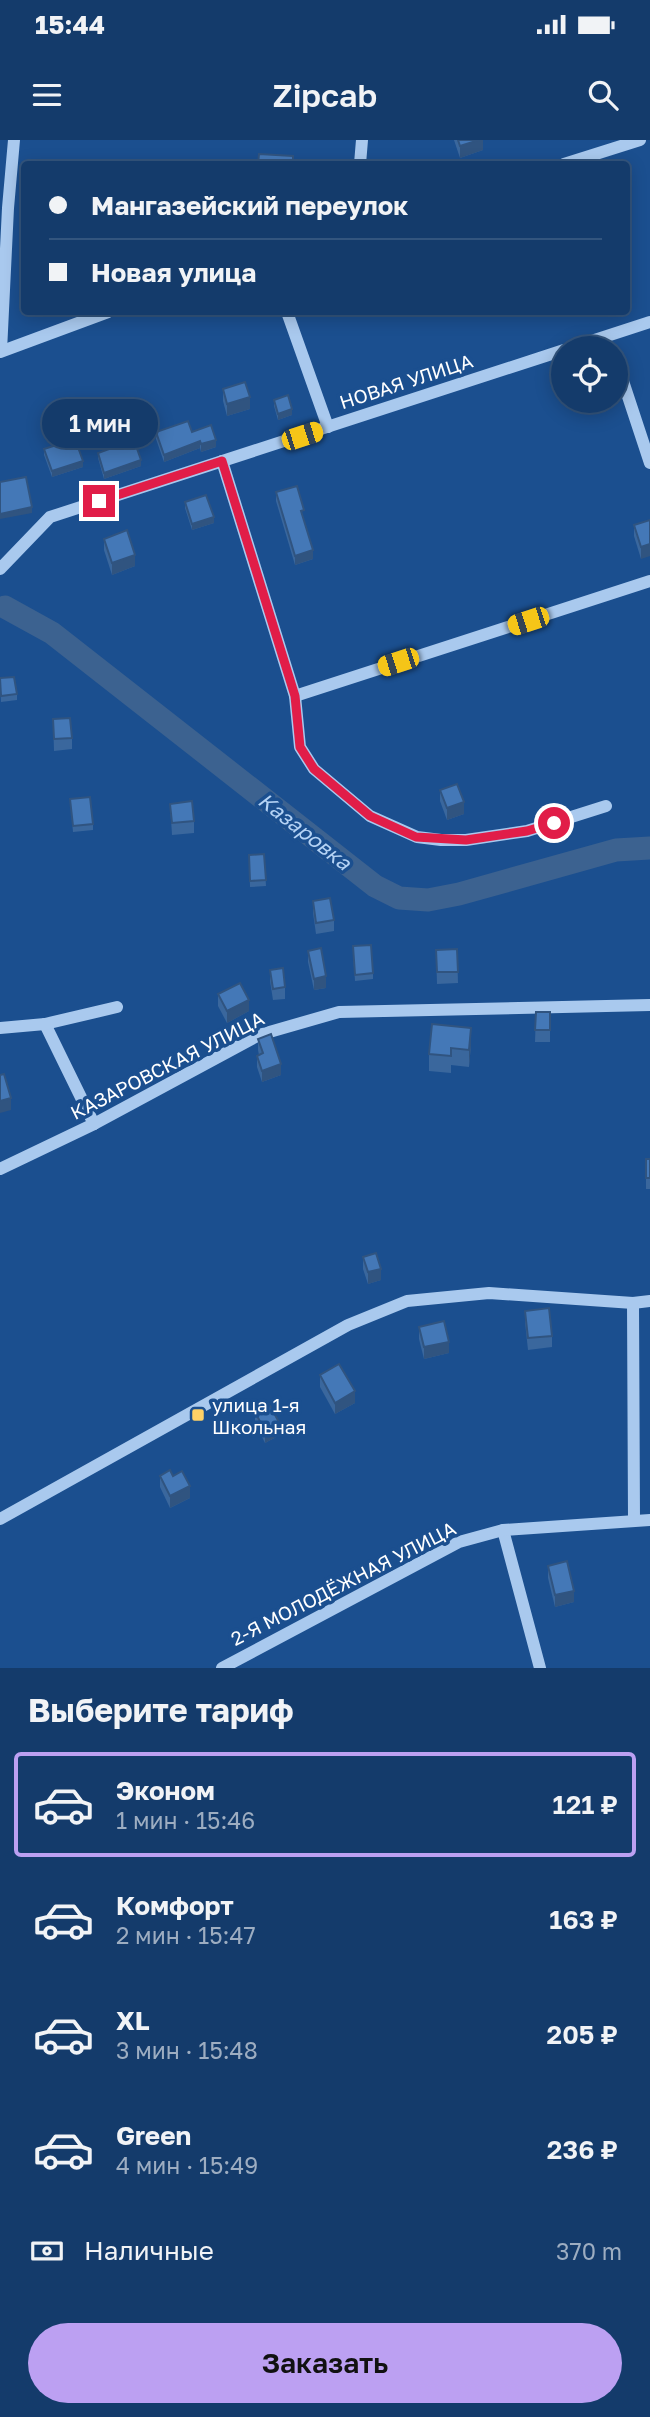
<!DOCTYPE html>
<html lang="ru">
<head>
<meta charset="utf-8">
<style>
  body { margin:0; font-family:"Golos Text",sans-serif; background:#1d4271; color:#f1f3f6; height:100vh; display:flex; flex-direction:column; font-size:26px; white-space:nowrap }
  * { box-sizing:border-box; margin:0 }
  p { font-size:23px; color:#9dadc1 }
  .icon { flex:none; width:38px; height:38px; fill:none; stroke:currentColor; stroke-width:2; stroke-linecap:round; stroke-linejoin:round }
  .map { position:relative; height:1528px; overflow:hidden }
  .drawer { display:flex; flex-direction:column; background:#143b6b; flex:1 }
  .drawer>* { flex:none }
  .banner { position:absolute; left:21px; top:21px; width:609px; height:154px; border-radius:7px; box-shadow:0 4px 18px #0003,0 0 0 2px #33557e; display:grid; align-content:center; height:154px; padding:0 28px; background:#143b6b }
  .controls { position:absolute; left:551px; top:196px; display:grid; gap:14px }
  .controls a { display:grid; place-items:center; width:77px; height:77px; border-radius:50%; background:#143b6b; box-shadow:0 4px 18px #0003,0 0 0 2px #33557e; font-size:35px }
  .end { position:absolute; width:32px; height:32px; margin:-16px; border:9px solid #e11d48; background:#fff; box-shadow:0 0 0 4px #fff }
  .from { border-radius:50% }
  .bubble { position:absolute; height:49px; border-radius:24px; background:#143b6b; box-shadow:0 4px 18px #0003,0 0 0 2px #33557e; font-size:23px; font-weight:600; line-height:49px; text-align:center }
  .car { position:absolute; width:21px; height:42px; margin:-21px -10px; border-radius:9px; box-shadow:0 0 5px 2px #0007; background:linear-gradient(#f5c518 24%,#345 0 40%,#f5c518 0 76%,#345 0 86%,#f5c518 0) }
  .banner b { display:flex; align-items:center; gap:24px; height:66px; font-size:26px }
  .banner b+b { border-top:2px solid #33557e }
  .banner i { width:18px; height:18px; background:#f1f3f6 }
  ul { padding:0; list-style:none }
  li { display:flex; align-items:center; gap:21px; height:105px; margin:0 14px 10px; padding:0 14px; border:4px solid transparent; border-radius:7px }
  li div { flex:1 }
  li b { display:block; font-size:26px }
  li em { font-style:normal; font-weight:600 }
  li.selected { border-color:#bca0f2 }
  li>.icon { width:63px; height:63px; stroke-width:1.5 }
  h2 { padding:0 28px; font-size:32px; line-height:84px }
  .pay { display:flex; align-items:center; gap:18px; height:77px; padding:0 28px; font-size:26px }
  .pay p { margin-inline-start:auto }
  .cta { display:flex; gap:14px; margin-top:auto; padding:14px 28px }
  .cta a { flex:1; height:80px; border-radius:42px; background:#bca0f2; color:#111; font-size:28px; font-weight:600; line-height:80px; text-align:center }
  .status { display:flex; justify-content:space-between; align-items:center; height:49px; padding:0 35px; background:#143b6b; direction:ltr }
  .status svg { height:19px; fill:currentColor }
  header { display:flex; justify-content:space-between; align-items:center; height:91px; padding:0 28px; background:#143b6b; font-size:32px; font-weight:600 }
  .map>svg:first-child { display:block }
  .lines { fill:none; stroke-linecap:round; stroke-linejoin:round }
  .river { stroke:#3c6290; stroke-width:23 }
  .minor { stroke:#a9c9ee; stroke-width:12 }
  .wall { fill:#3a679d }
  .shaded-wall { fill:#305480 }
  .building { fill:#4478b7; stroke:#305480; stroke-width:2 }
  .route { stroke:#e11d48; stroke-width:9 }
  .poi-dot { fill:#ffd166; stroke:#1b4f8f; stroke-width:2.5 }
  .labels { text-anchor:middle; dominant-baseline:central; stroke-width:7; stroke-linejoin:round; paint-order:stroke }
  .street-label { font-size:19px; fill:#fff; stroke:#1b4f8f }
  .poi-label { font-size:19px; fill:#fff; stroke:#1b4f8f; text-anchor:start }
  .water-label { font-size:21px; font-style:italic; fill:#b5d3f5; stroke:#1b4f8f }
</style>
</head>
<body>
<div class="status"><b>15:44</b><svg viewBox="0 0 49 12"><path d="M0 12V9h3v3zM5 12V6h3v6zM10 12V3h3v9zM15 12V0h3v12zM26 1h20v11H26zM47 4h2v5h-2z"/></svg></div>
<header><svg class="icon" aria-label="menu" viewBox="0 0 24 24"><path d="M4 6h16M4 12h16M4 18h16"/></svg>Zipcab<svg class="icon" aria-label="search" viewBox="0 0 24 24"><circle cx="10" cy="10" r="6"/><path d="M15 15l6 6"/></svg></header>
<div class="map">
<svg width="650" height="1528" viewBox="0 0 650 1528">
  <rect width="100%" height="100%" fill="#1b4f8f"/>
  <g class="lines">
    <!-- river -->
    <polyline class="river" points="5,467 52,493 375,746 399,758 428,760 459,754 616,710 650,708"/>
    <!-- minor -->
    <g class="minor">
      <polyline points="360,24 362,0"/>
      <polyline points="564,24 640,0"/>
      <polyline points="287,172 328,287"/>
      <polyline points="570,208 650,182"/>
      <polyline points="1,211 8,68 14,0"/>
      <polyline points="0,212 108,172"/>
      <polyline points="616,220 650,323"/>
      <polyline points="222,321 295,556 300,607 314,629 370,676 417,697 441,700 466,700 527,691 606,666"/>
      <polyline points="0,429 50,377 564,210"/>
      <polyline points="295,556 650,441"/>
      <polyline points="45,884 94,984"/>
      <polyline points="0,888 45,884 117,867"/>
      <polyline points="0,1029 94,984 259,895 339,872 650,865"/>
      <polyline points="633,1163 634,1380"/>
      <polyline points="0,1379 348,1185 407,1161 489,1153 633,1163 650,1161"/>
      <polyline points="503,1390 540,1528"/>
      <polyline points="222,1528 459,1402 503,1390 650,1380"/>
    </g>
  </g>
  <!-- wall -->
  <g class="wall">
    <polygon points="454,0 483,0 483,10 460,18"/>
    <polygon points="223,249 250,269 227,276 223,261"/>
    <polygon points="274,260 292,275 278,280 274,266"/>
    <polygon points="156,292 192,292 216,307 201,312 200,308 164,322 156,299"/>
    <polygon points="44,309 83,327 52,337 44,315"/>
    <polygon points="98,313 141,326 104,339 98,318"/>
    <polygon points="276,352 304,379 303,380 313,419 295,425 276,361"/>
    <polygon points="185,362 214,383 192,390 185,368"/>
    <polygon points="650,380 641,419 634,396 634,385"/>
    <polygon points="104,399 135,426 112,435 104,410"/>
    <polygon points="0,538 17,554 17,560 1,562"/>
    <polygon points="53,579 72,598 72,609 54,611"/>
    <polygon points="440,650 464,674 447,680 440,661"/>
    <polygon points="70,659 93,684 93,690 73,692"/>
    <polygon points="170,664 194,681 194,693 172,695"/>
    <polygon points="264,714 266,746 250,747 249,715"/>
    <polygon points="313,761 334,780 334,791 316,794 313,773"/>
    <polygon points="457,809 458,843 437,844 436,810"/>
    <polygon points="308,811 326,848 314,850 308,822"/>
    <polygon points="353,812 373,833 373,839 355,841"/>
    <polygon points="270,830 285,847 285,859 273,860 270,841"/>
    <polygon points="218,854 249,871 227,883 218,866"/>
    <polygon points="536,872 550,872 550,902 535,902"/>
    <polygon points="432,884 471,905 469,927 451,925 451,933 429,931 429,914"/>
    <polygon points="258,899 281,935 262,942 257,927 257,916 259,915 258,910"/>
    <rect x="646" y="1019" width="4" height="30"/>
    <polygon points="363,1117 381,1140 368,1144 363,1129"/>
    <polygon points="525,1171 552,1196 552,1207 528,1210 525,1182"/>
    <polygon points="419,1187 449,1213 424,1219 419,1199"/>
    <polygon points="320,1235 355,1263 335,1274 320,1247"/>
    <polygon points="255,1272 280,1295 265,1303 255,1283"/>
    <polygon points="160,1336 190,1358 170,1368 160,1347"/>
    <polygon points="548,1426 574,1462 555,1467 548,1438"/>
  </g>
  <!-- shaded-wall -->
  <g class="shaded-wall">
    <polygon points="479,0 483,0 483,10 460,18 460,6"/>
    <polygon points="250,257 250,269 227,276 227,264"/>
    <polygon points="292,269 292,275 278,280 278,274"/>
    <polygon points="216,300 216,307 201,312 201,304"/>
    <polygon points="200,301 200,308 164,322 164,315"/>
    <polygon points="141,320 141,326 104,339 104,333"/>
    <polygon points="83,321 83,327 52,337 52,331"/>
    <polygon points="32,367 32,373 0,379 0,374"/>
    <polygon points="214,377 214,383 192,390 192,384"/>
    <polygon points="650,404 650,416 641,419 641,407"/>
    <polygon points="313,410 313,419 295,425 295,416"/>
    <polygon points="135,415 135,426 112,435 112,423"/>
    <polygon points="464,662 464,674 447,680 447,668"/>
    <polygon points="326,836 326,848 314,850 314,839"/>
    <polygon points="249,860 249,871 227,883 227,871"/>
    <polygon points="471,888 471,905 469,927 469,910"/>
    <polygon points="281,924 281,935 262,942 262,931"/>
    <polygon points="11,958 11,970 0,973 0,961"/>
    <polygon points="381,1129 381,1140 368,1144 368,1132"/>
    <polygon points="449,1202 449,1213 424,1219 424,1207"/>
    <polygon points="355,1251 355,1263 335,1274 335,1263"/>
    <polygon points="280,1284 280,1295 265,1303 265,1291"/>
    <polygon points="190,1346 190,1358 170,1368 170,1356"/>
    <polygon points="574,1451 574,1462 555,1467 555,1455"/>
  </g>
  <!-- building -->
  <g class="building">
    <polygon points="458,0 479,0 460,6"/>
    <polygon points="259,14 293,16 293,24 258,24"/>
    <polygon points="245,242 250,257 227,264 223,249"/>
    <polygon points="288,255 292,269 278,274 274,260"/>
    <polygon points="188,281 192,292 211,285 216,300 201,304 200,301 164,315 156,292"/>
    <polygon points="75,299 83,321 52,331 44,309"/>
    <polygon points="134,300 141,320 104,333 98,313"/>
    <polygon points="26,337 32,367 0,374 0,342"/>
    <polygon points="297,346 304,370 301,371 313,410 295,416 276,352"/>
    <polygon points="206,355 214,377 192,384 185,362"/>
    <polygon points="650,380 650,404 641,407 634,385"/>
    <polygon points="127,390 135,415 112,423 104,399"/>
    <polygon points="14,537 17,554 1,556 0,538"/>
    <polygon points="70,578 72,598 54,599 53,579"/>
    <polygon points="457,644 464,662 447,668 440,650"/>
    <polygon points="90,657 93,684 73,686 70,659"/>
    <polygon points="192,661 194,681 172,683 170,664"/>
    <polygon points="264,714 266,740 250,741 249,715"/>
    <polygon points="330,758 334,780 316,783 313,761"/>
    <polygon points="371,805 373,833 355,835 353,806"/>
    <polygon points="321,808 326,836 314,839 308,811"/>
    <polygon points="457,809 458,832 437,832 436,810"/>
    <polygon points="283,828 285,847 273,849 270,830"/>
    <polygon points="240,843 249,860 227,871 218,854"/>
    <polygon points="536,872 550,872 550,890 535,890"/>
    <polygon points="432,884 471,888 469,910 451,908 451,916 429,914"/>
    <polygon points="271,894 281,924 262,931 257,916 263,913 258,899"/>
    <polygon points="4,934 11,958 0,961 0,935"/>
    <rect x="646" y="1019" width="4" height="19"/>
    <polygon points="376,1113 381,1129 368,1132 363,1117"/>
    <polygon points="549,1168 552,1196 528,1198 525,1171"/>
    <polygon points="444,1181 449,1202 424,1207 419,1187"/>
    <polygon points="339,1224 355,1251 335,1263 320,1235"/>
    <polygon points="269,1264 280,1284 265,1291 255,1272"/>
    <polygon points="170,1330 173,1336 182,1331 190,1346 170,1356 160,1336"/>
    <polygon points="567,1421 574,1451 555,1455 548,1426"/>
  </g>
  <g class="lines">
    <!-- route -->
    <polyline class="route" points="99,361 222,321 295,556 300,607 314,629 370,676 416,697 466,700 527,691 554,683"/>
  </g>
  <!-- markers -->
  <rect class="poi-dot" x="191" y="1268" width="14" height="14" rx="3.5"/>
  <g class="labels">
    <!-- street labels -->
    <g class="street-label">
      <text transform="translate(406 241) rotate(-18)">НОВАЯ УЛИЦА</text>
      <text transform="translate(167 925) rotate(-27)">КАЗАРОВСКАЯ УЛИЦА</text>
      <text transform="translate(343 1443) rotate(-27)">2-Я МОЛОДЁЖНАЯ УЛИЦА</text>
    </g>
    <!-- poi labels -->
    <g class="poi-label">
      <text x="212" y="1264">улица 1-я<tspan x="212" dy="22">Школьная</tspan></text>
    </g>
    <!-- water labels -->
    <g class="water-label">
      <text transform="translate(305 691) rotate(38)">Казаровка</text>
    </g>
  </g>
</svg>
<div class="controls">
<a><svg class="icon" aria-label="locate" viewBox="0 0 24 24"><circle cx="12" cy="12" r="6"/><path d="M12 2v4M12 18v4M2 12h4M18 12h4"/></svg></a>
</div>
<i class="end from" style="left:554px;top:683px"></i>
<i class="end" style="left:99px;top:361px"></i>
<div class="bubble" style="left:42px;top:259px;width:116px">1 мин</div>
<i class="car" style="left:302px;top:296px;rotate:72deg"></i>
<i class="car" style="left:528px;top:481px;rotate:252deg"></i>
<i class="car" style="left:398px;top:522px;rotate:252deg"></i>
<div class="banner">
<b><i class="from"></i>Мангазейский переулок</b>
<b><i></i>Новая улица</b>
</div>
</div>
<section class="drawer">
<h2>Выберите тариф</h2>
<ul>
<li class="selected"><svg class="icon" aria-label="car" viewBox="0 0 24 24"><path d="M5 17H2v-5l4-1 3-4h7l3 4 3 1v5h-3M9 17h6M6 11h13"/><circle cx="7" cy="17" r="2"/><circle cx="17" cy="17" r="2"/></svg><div><b>Эконом</b><p>1 мин · 15:46</p></div><em>121 ₽</em></li>
<li><svg class="icon" aria-label="car" viewBox="0 0 24 24"><path d="M5 17H2v-5l4-1 3-4h7l3 4 3 1v5h-3M9 17h6M6 11h13"/><circle cx="7" cy="17" r="2"/><circle cx="17" cy="17" r="2"/></svg><div><b>Комфорт</b><p>2 мин · 15:47</p></div><em>163 ₽</em></li>
<li><svg class="icon" aria-label="car" viewBox="0 0 24 24"><path d="M5 17H2v-5l4-1 3-4h7l3 4 3 1v5h-3M9 17h6M6 11h13"/><circle cx="7" cy="17" r="2"/><circle cx="17" cy="17" r="2"/></svg><div><b>XL</b><p>3 мин · 15:48</p></div><em>205 ₽</em></li>
<li><svg class="icon" aria-label="car" viewBox="0 0 24 24"><path d="M5 17H2v-5l4-1 3-4h7l3 4 3 1v5h-3M9 17h6M6 11h13"/><circle cx="7" cy="17" r="2"/><circle cx="17" cy="17" r="2"/></svg><div><b>Green</b><p>4 мин · 15:49</p></div><em>236 ₽</em></li>
</ul>
<div class="pay"><svg class="icon" aria-label="cash" viewBox="0 0 24 24"><path d="M3 7h18v10H3z"/><circle cx="12" cy="12" r="2"/></svg>Наличные<p>370 m</p></div>
<div class="cta"><a>Заказать</a></div>
</section>
</body>
</html>
